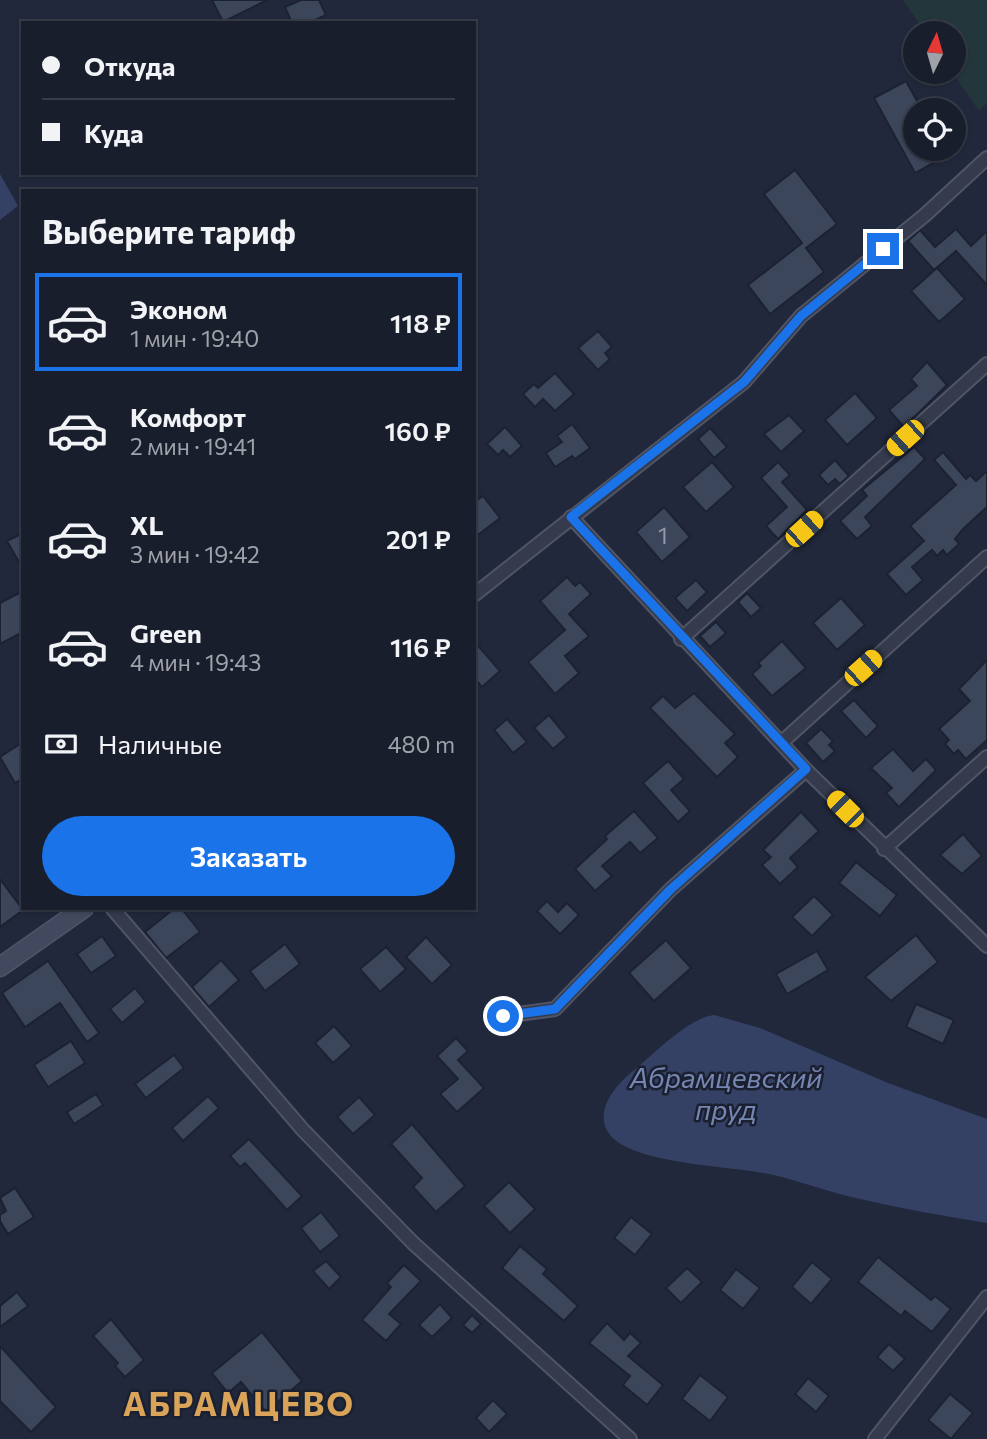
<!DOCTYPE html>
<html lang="ru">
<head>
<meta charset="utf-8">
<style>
  body { margin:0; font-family:Commissioner,sans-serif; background:#222734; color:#f1f3f6; height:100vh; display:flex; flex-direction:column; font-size:26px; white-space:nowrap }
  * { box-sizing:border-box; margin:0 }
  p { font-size:23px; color:#9fa2a9 }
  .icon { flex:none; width:38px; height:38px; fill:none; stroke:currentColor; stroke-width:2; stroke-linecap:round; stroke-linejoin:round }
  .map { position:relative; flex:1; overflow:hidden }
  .side { position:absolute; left:21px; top:189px; width:455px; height:721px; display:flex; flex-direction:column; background:#191e2c; border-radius:0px; box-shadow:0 2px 5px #0004,0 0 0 2px #373c48 }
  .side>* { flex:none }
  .top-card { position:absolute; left:21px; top:21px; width:455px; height:154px; border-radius:0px; box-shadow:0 2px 5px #0004,0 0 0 2px #373c48; display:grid; align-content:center; height:154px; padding:0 21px; background:#191e2c }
  .needle { width:46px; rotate:5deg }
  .buttons { position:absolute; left:903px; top:21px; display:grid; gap:14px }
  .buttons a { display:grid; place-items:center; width:63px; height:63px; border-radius:50%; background:#191e2c; box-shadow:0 2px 5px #0004,0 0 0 2px #373c48; font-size:35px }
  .end { position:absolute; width:32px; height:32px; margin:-16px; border:9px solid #1a73e8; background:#fff; box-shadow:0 0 0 4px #fff }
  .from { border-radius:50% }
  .car { position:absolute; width:21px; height:42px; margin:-21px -10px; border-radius:9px; box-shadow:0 0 5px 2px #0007; background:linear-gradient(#f5c518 24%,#345 0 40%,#f5c518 0 76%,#345 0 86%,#f5c518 0) }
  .top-card b { display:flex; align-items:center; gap:24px; height:66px; font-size:26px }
  .top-card b+b { border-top:2px solid #373c48 }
  .top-card i { width:18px; height:18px; background:#f1f3f6 }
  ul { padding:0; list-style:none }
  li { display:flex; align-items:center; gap:21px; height:98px; margin:0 14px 10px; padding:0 7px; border:4px solid transparent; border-radius:0px }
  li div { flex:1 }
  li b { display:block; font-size:26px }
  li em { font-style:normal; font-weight:600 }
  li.selected { border-color:#1a73e8 }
  li>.icon { width:63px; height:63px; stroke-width:1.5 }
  h2 { padding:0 21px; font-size:32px; line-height:84px }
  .pay { display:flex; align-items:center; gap:18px; height:77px; padding:0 21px; font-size:26px }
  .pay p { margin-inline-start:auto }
  .action { display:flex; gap:14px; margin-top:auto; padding:14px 21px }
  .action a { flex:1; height:80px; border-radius:42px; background:#1a73e8; color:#fff; font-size:28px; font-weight:600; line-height:80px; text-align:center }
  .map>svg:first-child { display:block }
  .green { fill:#23363c }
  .water { fill:#344164 }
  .building { fill:#3c465b; stroke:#1c2232; stroke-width:2 }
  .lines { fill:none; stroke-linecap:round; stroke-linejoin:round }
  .street-casing { stroke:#505566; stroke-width:16 }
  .secondary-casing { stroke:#505566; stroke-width:21 }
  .street { stroke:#353b4c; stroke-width:12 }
  .secondary { stroke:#42495f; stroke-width:18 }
  .route { stroke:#1a73e8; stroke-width:9 }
  .labels { text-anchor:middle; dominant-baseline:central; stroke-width:5; stroke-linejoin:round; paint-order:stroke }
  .number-label { font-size:23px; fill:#9399ad }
  .water-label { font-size:28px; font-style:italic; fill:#7686b2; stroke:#1a2030 }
  .district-label { font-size:33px; font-weight:bold; letter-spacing:2px; fill:#d9a359; stroke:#1a2030 }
</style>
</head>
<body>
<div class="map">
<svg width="987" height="1439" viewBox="0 0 987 1439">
  <rect width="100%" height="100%" fill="#21283b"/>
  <!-- green -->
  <polygon class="green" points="903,0 987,0 987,103 979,111 952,72 954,33 926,33"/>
  <!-- water -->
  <g class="water">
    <polygon points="0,174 18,206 0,220"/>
    <path d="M714,1015L760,1028L888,1083L987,1119V1223C943,1216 899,1208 856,1198C827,1192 798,1180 769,1174C730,1166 642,1164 614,1139C590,1117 613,1087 632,1072C653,1055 688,1018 714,1015Z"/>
  </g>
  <!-- building -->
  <g class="building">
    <polygon points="212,0 267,0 223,22"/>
    <polygon points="301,0 319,0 326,15 309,23 292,23 285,7"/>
    <polygon points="906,81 922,110 915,110 915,149 958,149 915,173 874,98"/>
    <polygon points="795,170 837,224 806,248 824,272 770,314 748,285 802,243 764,194"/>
    <polygon points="956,229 971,246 987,231 987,285 956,251 934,270 908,241 920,230 935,247"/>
    <polygon points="937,268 965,299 939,322 911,291"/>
    <polygon points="598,331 612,347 605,353 610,359 598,370 578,348"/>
    <polygon points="927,362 947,385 904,427 889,410 917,386 911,379"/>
    <polygon points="555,373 574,394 555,411 543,399 535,407 523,394 534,384 538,388"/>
    <polygon points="855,393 877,418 847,445 825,420"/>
    <polygon points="789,415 804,431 781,452 764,434"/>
    <polygon points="572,424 590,448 575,459 572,456 555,467 546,453 562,442 557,436"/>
    <polygon points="505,427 522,446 510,457 503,450 498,455 487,444"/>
    <polygon points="710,428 727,447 714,458 698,439"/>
    <polygon points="914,447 925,459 865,517 872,526 857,539 840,521 867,496 862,490"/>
    <polygon points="943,452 966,479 970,475 976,481 987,471 987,507 963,529 955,539 959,544 947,555 943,550 937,556 932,550 912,567 923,580 906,595 887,574 924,541 910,526 956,485 934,460"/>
    <polygon points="835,460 849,476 840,484 835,479 828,485 819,475"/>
    <polygon points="712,462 734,487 706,512 683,487"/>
    <polygon points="778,462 790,475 782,482 807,510 778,539 766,526 787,507 761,478"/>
    <polygon points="483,496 500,518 474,538 474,502"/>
    <polygon points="664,507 690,537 662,562 636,532"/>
    <polygon points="23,533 23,569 7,541"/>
    <polygon points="567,577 575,586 580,582 591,594 569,614 589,636 565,656 579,673 555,694 528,662 565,630 540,601"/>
    <polygon points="696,580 707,592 687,611 675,598"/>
    <polygon points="23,591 23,632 0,644 0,603"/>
    <polygon points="747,593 761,608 751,617 738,602"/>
    <polygon points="841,598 865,625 837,650 813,623"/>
    <polygon points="716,622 726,633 710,647 700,636"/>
    <polygon points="474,641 500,671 482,687 474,678"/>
    <polygon points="782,641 806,668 772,696 752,674 761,666 758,663"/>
    <polygon points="987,660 987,740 966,759 958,750 954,754 945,744 949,740 939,729 970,701 959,689"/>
    <polygon points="694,693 735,734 725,743 738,757 717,777 650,708 663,696 675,708"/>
    <polygon points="854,700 878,726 866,738 841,711"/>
    <polygon points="549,715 567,737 553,749 534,728"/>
    <polygon points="507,719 527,742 513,753 494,730"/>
    <polygon points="821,729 833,741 829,745 835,751 823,762 806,743"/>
    <polygon points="23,742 23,778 15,783 0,757"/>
    <polygon points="893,749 913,771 926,759 936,770 899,807 886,793 892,788 871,768"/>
    <polygon points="668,761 684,779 671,790 690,811 678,822 643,783"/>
    <polygon points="634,811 658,838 640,853 630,842 602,866 612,876 595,891 575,869 607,839 605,836"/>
    <polygon points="801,812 819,831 790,858 798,867 780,884 762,865 771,857 763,850"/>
    <polygon points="963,834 982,856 962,874 940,855"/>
    <polygon points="856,862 897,895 880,916 839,883"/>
    <polygon points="0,879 23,910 0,927"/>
    <polygon points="814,896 833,915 812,936 792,917"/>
    <polygon points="547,901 558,912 567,903 579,915 560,934 537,911"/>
    <polygon points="175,908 181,908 200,932 166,958 145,932"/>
    <polygon points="916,935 938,962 891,1001 865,977"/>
    <polygon points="102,936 116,956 91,973 77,954"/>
    <polygon points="426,937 452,965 432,984 406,957"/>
    <polygon points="666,940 691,968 654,1001 629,973"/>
    <polygon points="285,944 300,964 265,991 250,971"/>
    <polygon points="386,947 406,969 380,992 360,969"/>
    <polygon points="817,951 828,970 787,994 776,974"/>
    <polygon points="221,960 239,980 209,1007 192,987"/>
    <polygon points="48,961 99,1033 87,1042 60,1003 25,1027 2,993"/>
    <polygon points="135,988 146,1002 122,1023 110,1009"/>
    <polygon points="916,1004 954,1020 943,1044 906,1027"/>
    <polygon points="334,1026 352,1046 333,1063 315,1043"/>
    <polygon points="456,1038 468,1051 458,1060 484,1088 457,1112 440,1094 458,1079 437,1056"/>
    <polygon points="71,1041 85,1063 48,1087 34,1065"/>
    <polygon points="174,1055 184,1068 146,1098 135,1084"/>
    <polygon points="96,1094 103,1105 74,1124 67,1112"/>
    <polygon points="208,1096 219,1108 183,1141 172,1128"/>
    <polygon points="359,1097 375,1115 353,1134 337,1117"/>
    <polygon points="412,1124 465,1186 436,1212 413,1187 422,1178 391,1144"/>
    <polygon points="249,1139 302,1196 287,1210 245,1163 240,1167 230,1156"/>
    <polygon points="509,1182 535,1209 510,1233 484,1206"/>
    <polygon points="15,1188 34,1217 8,1234 0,1221 0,1215 6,1211 0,1198"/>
    <polygon points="321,1212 340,1236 320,1252 301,1228"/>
    <polygon points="631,1217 652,1234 635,1255 614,1238"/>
    <polygon points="520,1246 547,1269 543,1274 578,1306 564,1321 502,1268"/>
    <polygon points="878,1257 931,1300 935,1296 951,1309 932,1332 905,1311 901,1316 858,1282"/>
    <polygon points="326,1261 341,1277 329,1289 313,1271"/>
    <polygon points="812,1262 832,1279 811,1304 792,1287"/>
    <polygon points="404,1265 421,1281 389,1314 401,1324 386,1341 362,1320 391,1287 387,1283"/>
    <polygon points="687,1268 702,1282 681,1303 666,1288"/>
    <polygon points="736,1269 760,1288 743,1309 720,1290"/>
    <polygon points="17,1292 28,1306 0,1327 0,1306"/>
    <polygon points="440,1304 452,1318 432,1337 419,1325"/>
    <polygon points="472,1315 481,1324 472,1333 463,1325"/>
    <polygon points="111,1319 144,1360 125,1377 115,1366 118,1363 93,1336"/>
    <polygon points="607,1323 624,1340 630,1333 641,1343 628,1356 663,1385 647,1405 623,1385 630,1376 589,1343"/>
    <polygon points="262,1332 302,1381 266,1412 241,1382 228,1393 212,1373"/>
    <polygon points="889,1344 905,1359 893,1371 877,1357"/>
    <polygon points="0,1346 56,1407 31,1432 0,1401"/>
    <polygon points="700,1375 728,1397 710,1421 682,1399"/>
    <polygon points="808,1378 829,1396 816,1412 795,1394"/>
    <polygon points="950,1394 973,1413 951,1439 928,1420"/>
    <polygon points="493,1400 507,1414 489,1432 476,1418"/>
  </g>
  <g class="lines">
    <defs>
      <g id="street">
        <polyline points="571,517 806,770 987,946"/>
        <polyline points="474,595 744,382 801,316 925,215 987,158"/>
        <polyline points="681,639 987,364"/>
        <polyline points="781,743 987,557"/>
        <polyline points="884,849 987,757"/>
        <polyline points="112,908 303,1130 413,1243 630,1439"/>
        <polyline points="503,1016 555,1009 671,889 806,770"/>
        <polyline points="875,1439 987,1297"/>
      </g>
      <polyline id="secondary" points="0,967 84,908"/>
    </defs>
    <!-- street casing -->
    <use href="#street" class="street-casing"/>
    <!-- secondary casing -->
    <use href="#secondary" class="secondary-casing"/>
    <!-- street -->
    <use href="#street" class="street"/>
    <!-- secondary -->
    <use href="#secondary" class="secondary"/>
  </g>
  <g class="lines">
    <!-- route -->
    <polyline class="route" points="503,1016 555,1009 671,889 806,769 571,517 744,382 801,316 883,249"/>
  </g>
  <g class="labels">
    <!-- number labels -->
    <g class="number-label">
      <text x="663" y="535">1</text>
    </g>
    <!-- water labels -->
    <g class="water-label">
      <text x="726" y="1077">Абрамцевский<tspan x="726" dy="32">пруд</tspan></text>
    </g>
    <!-- district labels -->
    <g class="district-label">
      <text x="239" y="1402">АБРАМЦЕВО</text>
    </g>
  </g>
</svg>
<div class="buttons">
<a><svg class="needle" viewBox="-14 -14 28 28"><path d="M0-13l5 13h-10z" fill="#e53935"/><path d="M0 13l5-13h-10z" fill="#9fa2a9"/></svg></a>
<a><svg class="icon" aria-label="locate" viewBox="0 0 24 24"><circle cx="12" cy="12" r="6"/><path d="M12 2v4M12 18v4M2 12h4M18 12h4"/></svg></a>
</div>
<i class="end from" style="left:503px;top:1016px"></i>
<i class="end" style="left:883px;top:249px"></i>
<i class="car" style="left:905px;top:438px;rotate:228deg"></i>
<i class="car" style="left:804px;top:529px;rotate:48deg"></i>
<i class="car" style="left:863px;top:668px;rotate:48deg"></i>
<i class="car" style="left:845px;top:809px;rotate:315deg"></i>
<div class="top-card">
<b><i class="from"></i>Откуда</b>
<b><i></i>Куда</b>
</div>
<section class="side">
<h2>Выберите тариф</h2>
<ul>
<li class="selected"><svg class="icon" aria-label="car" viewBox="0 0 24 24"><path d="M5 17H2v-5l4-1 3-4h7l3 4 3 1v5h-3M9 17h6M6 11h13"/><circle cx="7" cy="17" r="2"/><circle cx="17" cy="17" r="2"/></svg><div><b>Эконом</b><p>1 мин · 19:40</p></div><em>118 ₽</em></li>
<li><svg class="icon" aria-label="car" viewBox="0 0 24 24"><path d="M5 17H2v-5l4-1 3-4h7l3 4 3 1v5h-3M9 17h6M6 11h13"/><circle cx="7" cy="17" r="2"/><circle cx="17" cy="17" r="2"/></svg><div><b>Комфорт</b><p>2 мин · 19:41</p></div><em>160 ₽</em></li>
<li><svg class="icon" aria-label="car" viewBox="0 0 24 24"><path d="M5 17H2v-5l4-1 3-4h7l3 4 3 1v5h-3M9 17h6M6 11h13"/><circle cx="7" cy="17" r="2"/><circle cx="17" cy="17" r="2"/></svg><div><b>XL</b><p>3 мин · 19:42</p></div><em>201 ₽</em></li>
<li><svg class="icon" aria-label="car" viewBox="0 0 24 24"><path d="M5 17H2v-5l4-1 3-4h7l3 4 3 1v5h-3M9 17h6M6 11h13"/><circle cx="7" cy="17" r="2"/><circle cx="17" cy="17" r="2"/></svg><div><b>Green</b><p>4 мин · 19:43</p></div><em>116 ₽</em></li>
</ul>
<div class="pay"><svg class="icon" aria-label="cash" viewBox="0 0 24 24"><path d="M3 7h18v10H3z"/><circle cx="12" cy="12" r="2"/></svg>Наличные<p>480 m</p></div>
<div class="action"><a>Заказать</a></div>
</section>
</div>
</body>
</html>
